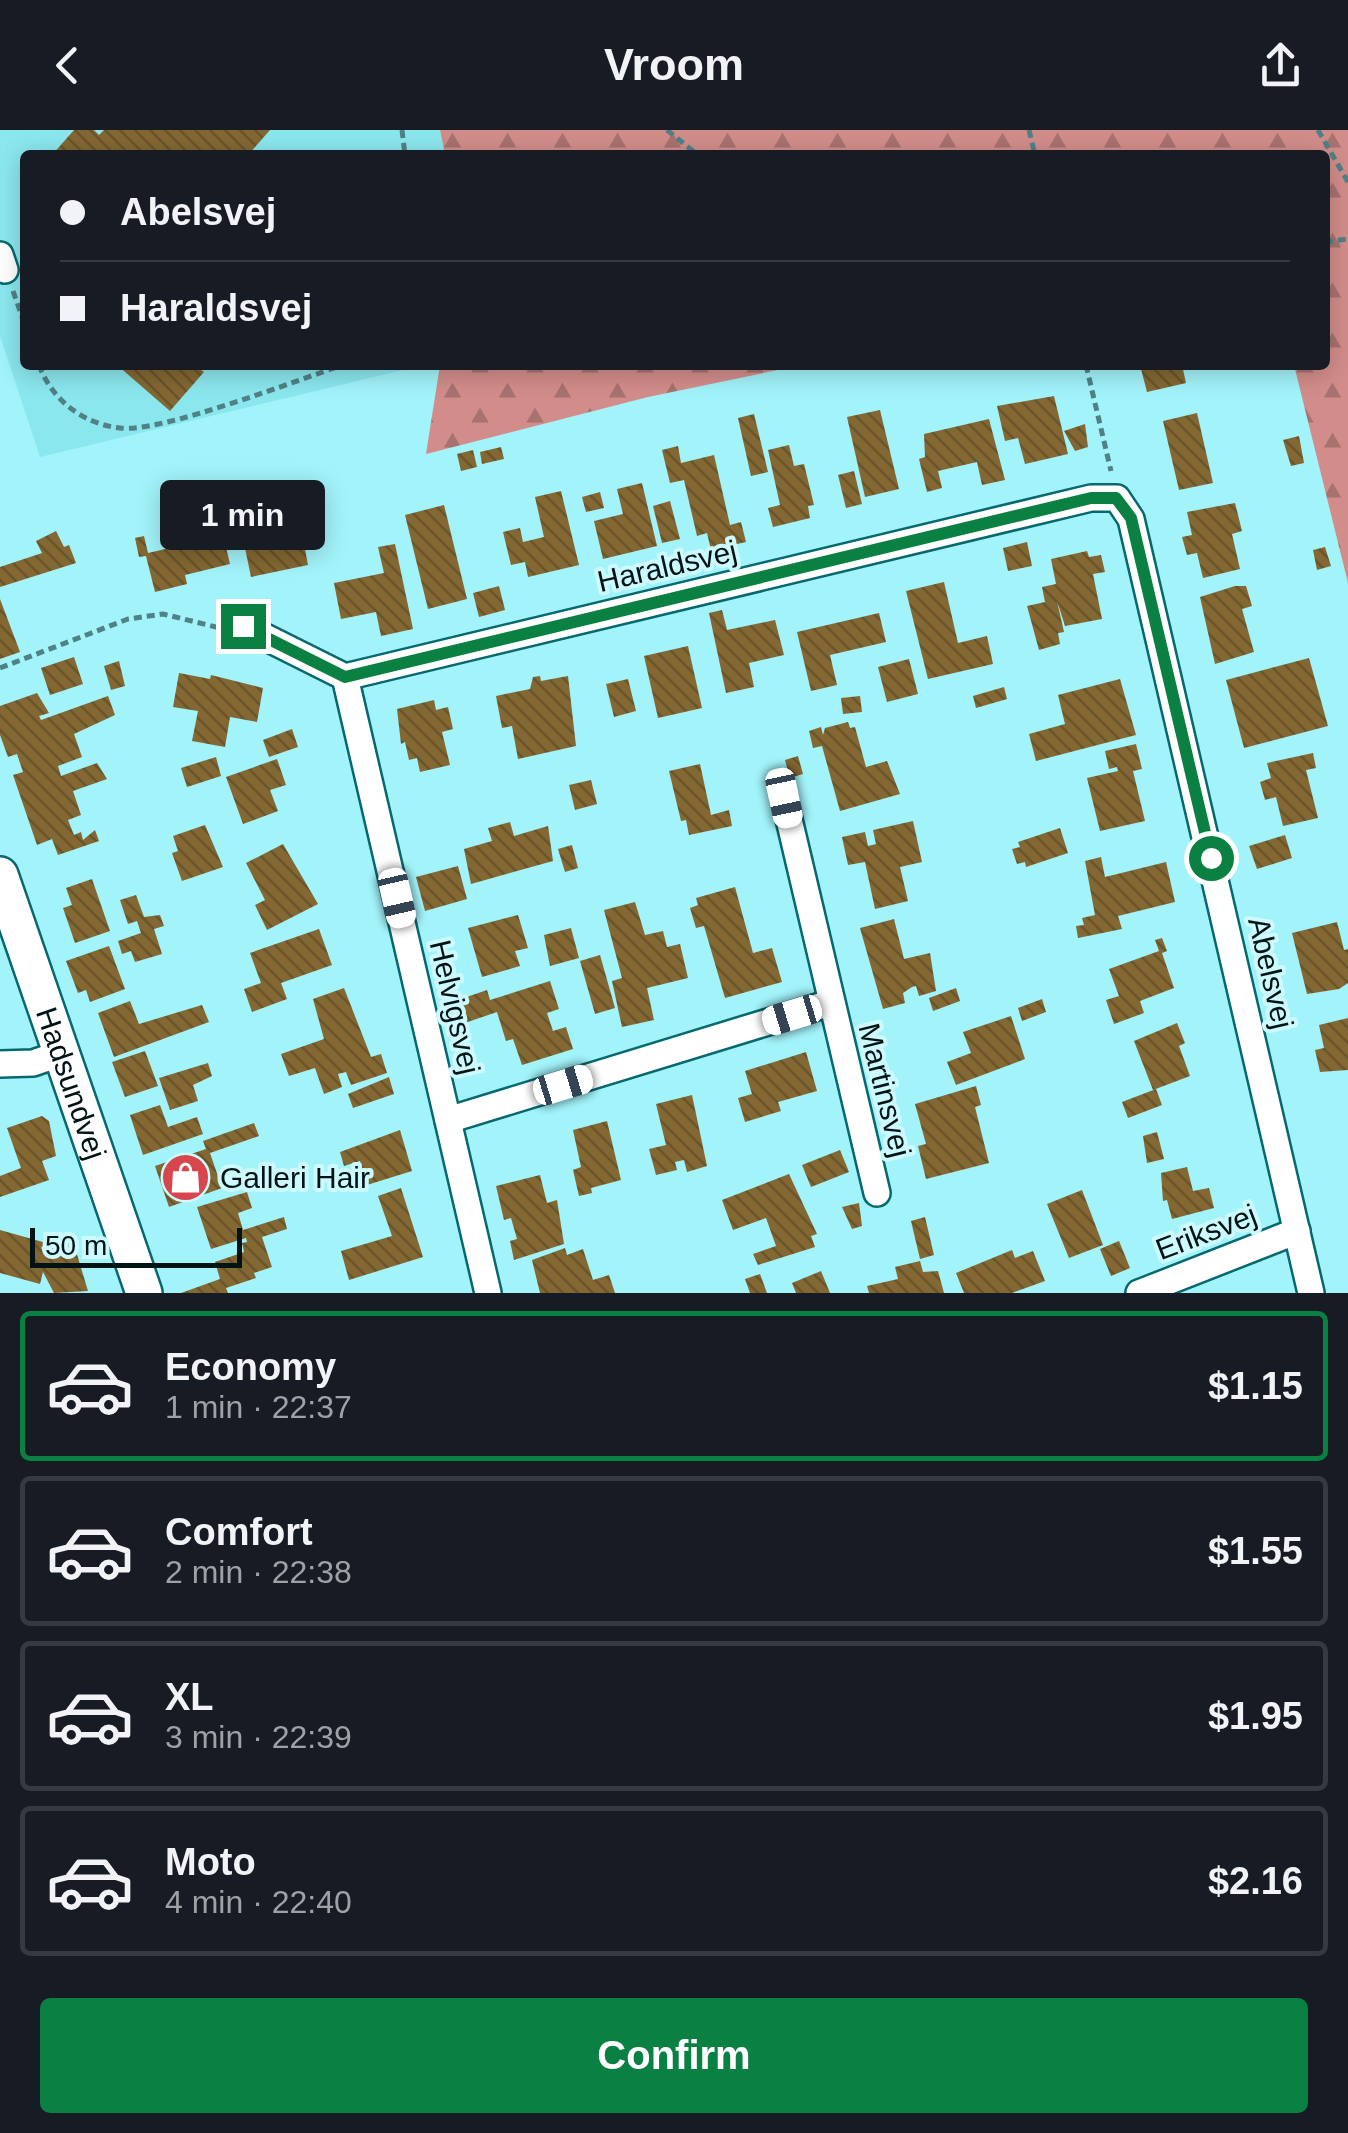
<!DOCTYPE html>
<html lang="en">
<head>
<meta charset="utf-8">
<style>
  body { margin:0; font-family:Arial,sans-serif; background:#242831; color:#f1f3f6; height:100vh; display:flex; flex-direction:column; font-size:38px; white-space:nowrap }
  * { box-sizing:border-box; margin:0 }
  p { font-size:32px; color:#9ea1a6 }
  .icon { flex:none; width:55px; height:55px; fill:none; stroke:currentColor; stroke-width:2; stroke-linecap:round; stroke-linejoin:round }
  .map { position:relative; height:1163px; overflow:hidden }
  .panel { display:flex; flex-direction:column; background:#171b24; flex:1 }
  .panel>* { flex:none }
  .guide { position:absolute; left:20px; top:20px; width:1310px; height:220px; border-radius:10px; box-shadow:0 5px 25px #0003; display:grid; align-content:center; height:220px; padding:0 40px; background:#171b24 }
  .scale { position:absolute; left:30px; bottom:25px; width:212px; box-sizing:border-box; padding-left:10px; border:5px solid #001315; border-top:0; font-size:28px; line-height:35px; white-space:nowrap; color:#001315; -webkit-text-stroke:8px #ccfafe; paint-order:stroke }
  .end { position:absolute; width:45px; height:45px; margin:-22px; border:12px solid #0b8043; background:#fff; box-shadow:0 0 0 5px #fff }
  .from { border-radius:50% }
  .bubble { position:absolute; height:70px; border-radius:10px; background:#171b24; box-shadow:0 5px 25px #0003; font-size:32px; font-weight:700; line-height:70px; text-align:center }
  .car { position:absolute; width:30px; height:60px; margin:-30px -15px; border-radius:12px; box-shadow:0 0 8px 2px #0007; background:linear-gradient(#fff 24%,#345 0 40%,#fff 0 76%,#345 0 86%,#fff 0) }
  .guide b { display:flex; align-items:center; gap:35px; height:95px; font-size:38px }
  .guide b+b { border-top:2px solid #363941 }
  .guide i { width:25px; height:25px; background:#f1f3f6 }
  ul { padding:18px 0 0; list-style:none }
  li { display:flex; align-items:center; gap:30px; height:150px; margin:0 20px 15px; padding:0 20px; border:5px solid #363941; border-radius:10px }
  li div { flex:1 }
  li b { display:block; font-size:38px }
  li em { font-style:normal; font-weight:700 }
  li.current { border-color:#0b8043 }
  li>.icon { width:90px; height:90px; stroke-width:1.5 }
  .cta { display:flex; gap:20px; margin-top:auto; padding:20px 40px }
  .cta a { flex:1; height:115px; border-radius:10px; background:#0b8043; color:#fff; font-size:40px; font-weight:700; line-height:115px; text-align:center }
  header { display:flex; justify-content:space-between; align-items:center; height:130px; padding:0 40px; background:#171b24; font-size:45px; font-weight:700 }
  .map>svg:first-child { display:block }
  .built { fill:#8be7ee }
  .forest { fill:url(#forest-firs) }
  .building { fill:url(#building-back-hatch) }
  .lines { fill:none; stroke-linecap:round; stroke-linejoin:round }
  .street-casing { stroke:#07696f; stroke-width:30 }
  .secondary-casing { stroke:#07696f; stroke-width:40 }
  .path { stroke:#508186; stroke-width:5; stroke-dasharray:8 5; stroke-linecap:butt }
  .street { stroke:#fff; stroke-width:25 }
  .secondary { stroke:#fff; stroke-width:35 }
  .route { stroke:#0b8043; stroke-width:12 }
  .labels { text-anchor:middle; dominant-baseline:central; stroke-width:8; stroke-linejoin:round; paint-order:stroke }
  .street-label { font-size:30px; fill:#001315; stroke:#ccfafe }
  .poi-label { font-size:30px; fill:#001315; stroke:#ccfafe; text-anchor:start }
</style>
</head>
<body>
<header><svg class="icon" aria-label="back" viewBox="0 0 24 24"><path d="M15 5l-7 7 7 7"/></svg>Vroom<svg class="icon" aria-label="share" viewBox="0 0 24 24"><path d="M12 15V3M7 8l5-5 5 5M5 13v7h14v-7"/></svg></header>
<div class="map">
<svg width="1348" height="1163" viewBox="0 0 1348 1163">
  <defs>
    <pattern id="forest-firs" width="22" height="20" patternUnits="userSpaceOnUse" patternTransform="scale(2.5)"><rect width="22" height="20" fill="#d28d8a"/><path d="M5 1l3.5 6h-7zM16 11l3.5 6h-7z" fill="#a87270"/></pattern>
    <pattern id="building-back-hatch" width="6" height="6" patternUnits="userSpaceOnUse" patternTransform="scale(2.5)"><rect width="6" height="6" fill="#846833"/><path d="M-1 5l2 2M0 0l6 6M5-1l2 2" fill="none" stroke="#6a542a"/></pattern>
  </defs>
  <rect width="100%" height="100%" fill="#a2f3fa"/>
  <!-- built -->
  <polygon class="built" points="0,0 440,0 445,25 25,25 25,235 424,235 40,327 0,206"/>
  <!-- forest -->
  <g class="forest">
    <polygon points="440,0 1348,0 1348,453 1294,235 1325,235 1325,25 445,25"/>
    <polygon points="440,235 802,235 648,267 426,324"/>
  </g>
  <!-- building -->
  <g class="building">
    <polygon points="74,0 94,0 99,5 104,0 270,0 248,25 135,25 129,20 125,25 52,25"/>
    <polygon points="117,235 195,235 204,242 170,281"/>
    <polygon points="1140,235 1182,235 1186,253 1147,262"/>
    <polygon points="1054,266 1068,324 1025,334 1018,308 1005,311 997,276"/>
    <polygon points="880,280 899,359 865,367 847,287"/>
    <polygon points="1197,283 1213,353 1179,360 1163,291"/>
    <polygon points="754,284 768,342 751,346 738,288"/>
    <polygon points="989,289 1005,350 982,355 977,332 938,341 942,358 927,362 919,329 925,327 924,304"/>
    <polygon points="1085,294 1088,317 1075,321 1064,301"/>
    <polygon points="1299,306 1304,333 1291,336 1283,310"/>
    <polygon points="789,315 794,336 804,334 814,375 808,376 810,388 773,397 768,378 780,375 768,320"/>
    <polygon points="678,316 681,333 714,325 730,395 741,392 746,412 711,420 707,403 697,406 684,350 670,353 662,320"/>
    <polygon points="501,317 504,329 482,334 480,322"/>
    <polygon points="473,320 477,337 461,341 457,324"/>
    <polygon points="854,341 862,374 846,378 838,345"/>
    <polygon points="642,353 657,416 603,429 594,391 623,384 617,359"/>
    <polygon points="561,361 579,435 528,447 525,432 511,435 503,402 520,398 523,412 544,407 535,367"/>
    <polygon points="600,362 604,378 586,382 582,367"/>
    <polygon points="670,371 680,409 662,413 653,376"/>
    <polygon points="1235,373 1242,401 1232,404 1240,439 1203,448 1197,423 1187,425 1182,407 1192,405 1187,382"/>
    <polygon points="444,375 467,469 428,479 405,385"/>
    <polygon points="244,377 250,409 301,398 308,435 251,447 245,418 238,419 230,380"/>
    <polygon points="200,389 209,413 224,409 230,434 185,445 187,454 155,462 146,426 139,427 135,408 144,406 148,423 187,414 184,393"/>
    <polygon points="56,401 64,417 69,415 76,433 0,457 0,437 42,423 36,411"/>
    <polygon points="1027,412 1032,436 1008,441 1003,418"/>
    <polygon points="395,414 413,499 381,506 376,482 341,489 334,453 384,443 378,417"/>
    <polygon points="1325,417 1331,436 1317,440 1313,420"/>
    <polygon points="1087,421 1089,427 1101,425 1105,442 1093,444 1102,489 1065,496 1057,471 1064,502 1058,503 1060,514 1039,520 1027,476 1045,472 1042,457 1056,454 1051,429"/>
    <polygon points="944,452 958,513 987,506 993,534 928,549 906,461"/>
    <polygon points="499,456 505,480 479,487 473,463"/>
    <polygon points="1235,456 1246,456 1252,476 1242,479 1254,522 1215,534 1200,467"/>
    <polygon points="0,469 20,522 0,529"/>
    <polygon points="722,480 727,500 775,490 784,525 749,533 754,557 726,563 709,483"/>
    <polygon points="879,483 886,512 830,525 837,555 811,561 797,502"/>
    <polygon points="688,516 702,578 658,588 644,526"/>
    <polygon points="74,527 83,554 50,565 41,538"/>
    <polygon points="1309,528 1328,596 1244,618 1226,550"/>
    <polygon points="909,529 918,564 887,572 878,537"/>
    <polygon points="119,531 125,556 111,560 104,536"/>
    <polygon points="179,543 210,549 211,545 263,558 257,592 230,587 225,617 192,611 198,581 173,577"/>
    <polygon points="540,546 541,551 568,546 576,616 518,629 512,596 502,598 496,566 530,559 533,547"/>
    <polygon points="628,549 636,581 614,587 606,554"/>
    <polygon points="1120,549 1136,605 1036,631 1029,604 1065,594 1058,565"/>
    <polygon points="1004,557 1007,569 976,578 973,566"/>
    <polygon points="37,563 49,583 39,586 41,590 108,566 115,585 74,604 82,627 58,636 61,646 97,633 107,649 73,661 81,685 68,690 74,705 81,702 83,710 95,700 99,711 58,725 52,709 37,715 13,645 23,642 17,624 8,627 0,605 0,576"/>
    <polygon points="860,566 862,582 843,584 841,568"/>
    <polygon points="434,570 436,580 448,577 453,599 442,602 450,635 420,642 417,628 409,630 405,612 401,614 397,579"/>
    <polygon points="848,592 850,598 855,597 866,637 887,631 900,664 840,681 822,616 813,618 809,601 821,597 823,605 825,598"/>
    <polygon points="292,599 298,617 269,627 263,610"/>
    <polygon points="1136,614 1142,639 1133,641 1145,691 1100,701 1087,648 1118,641 1117,637 1109,639 1105,621"/>
    <polygon points="1313,623 1316,638 1306,640 1318,688 1283,696 1276,667 1265,670 1260,652 1271,648 1267,633"/>
    <polygon points="798,626 803,644 790,648 785,630"/>
    <polygon points="216,627 221,646 187,657 181,638"/>
    <polygon points="277,629 286,655 270,660 278,681 243,694 226,647"/>
    <polygon points="700,634 711,685 729,680 732,696 689,705 686,690 681,691 669,641"/>
    <polygon points="591,650 597,674 575,680 569,655"/>
    <polygon points="913,691 922,732 900,737 908,771 875,779 865,732 848,735 842,707 865,702 868,716 876,714 873,700"/>
    <polygon points="510,692 514,706 548,696 553,731 471,754 464,719 492,711 488,698"/>
    <polygon points="205,695 223,737 182,751 172,723 178,721 173,706"/>
    <polygon points="1060,698 1068,723 1026,737 1025,732 1017,734 1012,719 1020,717 1018,712"/>
    <polygon points="1285,705 1292,728 1257,739 1249,716"/>
    <polygon points="283,714 318,774 267,800 255,775 265,770 246,733"/>
    <polygon points="572,715 578,738 565,742 558,719"/>
    <polygon points="1101,727 1105,747 1166,732 1175,772 1118,786 1122,799 1078,808 1076,796 1084,795 1082,788 1095,785 1085,731"/>
    <polygon points="458,736 467,769 425,781 416,747"/>
    <polygon points="92,749 110,801 75,813 63,778 72,775 66,758"/>
    <polygon points="735,757 753,823 772,818 782,852 725,868 704,796 696,798 690,778 698,775 696,768"/>
    <polygon points="136,765 144,787 160,785 164,796 154,799 162,824 135,832 131,821 122,824 118,811 141,803 137,791 128,794 120,770"/>
    <polygon points="635,772 645,805 663,801 667,817 680,814 688,848 647,858 654,890 622,897 612,851 622,848 604,780"/>
    <polygon points="518,785 528,818 515,821 520,836 482,847 468,798"/>
    <polygon points="894,789 904,829 930,823 936,861 919,866 916,856 912,857 903,863 905,873 883,879 860,798"/>
    <polygon points="1337,792 1344,820 1348,819 1348,853 1339,859 1307,864 1292,803"/>
    <polygon points="571,798 579,828 550,836 544,805"/>
    <polygon points="319,799 332,835 281,853 287,869 252,882 244,859 261,853 250,823"/>
    <polygon points="1162,808 1167,821 1162,823 1174,858 1140,871 1144,883 1114,894 1106,870 1119,866 1109,839 1159,821 1155,810"/>
    <polygon points="109,816 125,859 90,872 86,860 78,863 66,831"/>
    <polygon points="600,825 615,878 595,884 580,831"/>
    <polygon points="550,851 559,879 547,883 553,901 566,897 573,919 522,935 513,909 506,911 497,882 456,896 449,873 487,860 490,870"/>
    <polygon points="344,858 371,927 381,924 387,943 351,955 346,942 338,944 342,957 324,964 315,938 289,946 281,924 324,909 313,869"/>
    <polygon points="956,858 960,871 933,881 929,868"/>
    <polygon points="1042,869 1046,882 1022,891 1018,878"/>
    <polygon points="130,871 139,894 202,875 209,892 114,927 98,883"/>
    <polygon points="1011,886 1025,929 956,955 947,932 971,923 963,902"/>
    <polygon points="1348,888 1348,940 1320,942 1315,920 1324,918 1319,895"/>
    <polygon points="1177,893 1185,913 1179,916 1190,946 1153,960 1134,911"/>
    <polygon points="145,921 158,956 125,967 112,932"/>
    <polygon points="806,922 817,961 778,972 781,981 745,992 738,968 752,964 745,941"/>
    <polygon points="208,933 212,946 193,955 198,971 170,980 159,948"/>
    <polygon points="389,947 394,964 353,978 348,964"/>
    <polygon points="976,956 981,975 975,977 989,1033 926,1049 918,1016 926,1014 915,974"/>
    <polygon points="1156,959 1162,975 1128,988 1122,972"/>
    <polygon points="692,965 707,1036 687,1042 684,1030 675,1032 677,1040 656,1045 649,1019 666,1015 656,974"/>
    <polygon points="160,975 168,997 197,987 203,1004 143,1025 130,985"/>
    <polygon points="42,986 49,991 56,1026 42,1031 49,1050 0,1067 0,1046 21,1038 7,998"/>
    <polygon points="607,991 621,1050 591,1058 592,1063 579,1066 573,1040 581,1037 573,1000"/>
    <polygon points="254,993 259,1006 210,1023 222,1058 169,1077 155,1036 206,1019 203,1011"/>
    <polygon points="400,1000 412,1041 367,1055 360,1031 344,1036 340,1022"/>
    <polygon points="1157,1002 1164,1029 1147,1033 1143,1006"/>
    <polygon points="840,1020 849,1042 811,1057 802,1035"/>
    <polygon points="1187,1037 1193,1061 1209,1058 1214,1078 1172,1089 1167,1070 1163,1071 1161,1043"/>
    <polygon points="789,1044 817,1104 811,1106 815,1117 758,1135 753,1124 776,1116 766,1088 733,1100 722,1070"/>
    <polygon points="540,1045 547,1073 557,1070 564,1114 514,1130 510,1111 517,1109 511,1088 504,1090 496,1056"/>
    <polygon points="401,1058 423,1127 349,1150 341,1121 392,1106 378,1066"/>
    <polygon points="1082,1060 1103,1115 1069,1128 1047,1074"/>
    <polygon points="247,1062 252,1078 238,1083 243,1100 284,1087 287,1099 262,1107 272,1137 254,1143 256,1148 226,1158 228,1163 181,1163 220,1149 215,1132 244,1122 242,1113 247,1112 246,1108 211,1119 197,1077"/>
    <polygon points="859,1073 862,1096 852,1099 842,1077"/>
    <polygon points="925,1087 934,1125 920,1129 911,1091"/>
    <polygon points="0,1100 57,1116 73,1111 88,1161 54,1163 43,1142 40,1154 0,1143"/>
    <polygon points="1119,1111 1130,1138 1111,1146 1100,1119"/>
    <polygon points="565,1118 567,1125 583,1119 593,1150 609,1145 615,1163 540,1163 532,1130"/>
    <polygon points="1012,1120 1015,1128 1033,1121 1045,1151 1012,1163 964,1163 956,1143"/>
    <polygon points="920,1131 923,1142 938,1141 944,1163 869,1163 867,1156 898,1149 895,1137"/>
    <polygon points="821,1141 830,1163 796,1163 792,1153"/>
    <polygon points="760,1144 767,1163 750,1163 745,1149"/>
  </g>
  <g class="lines">
    <defs>
      <g id="street">
        <polyline points="0,125 5,140"/>
        <polyline points="243,496 345,547 1091,368 1117,368 1131,389 1311,1163"/>
        <polyline points="345,547 488,1163"/>
        <polyline points="784,668 877,1063"/>
        <polyline points="0,934 33,933 62,923"/>
        <polyline points="448,990 830,873"/>
        <polyline points="1139,1163 1297,1101"/>
      </g>
      <g id="secondary">
        <path id="s1" d="M0,745L144,1163"/>
      </g>
    </defs>
    <!-- street casing -->
    <use href="#street" class="street-casing"/>
    <!-- secondary casing -->
    <use href="#secondary" class="secondary-casing"/>
    <!-- path -->
    <g class="path">
      <polyline points="402,0 405,25"/>
      <polyline points="667,0 698,25"/>
      <polyline points="1029,0 1035,25"/>
      <polyline points="1318,0 1348,52"/>
      <polyline points="1325,112 1348,109"/>
      <polyline points="13,161 25,195"/>
      <path d="M39,235C52,270 83,294 120,298C161,303 297,250 343,235"/>
      <polyline points="1086,235 1111,341"/>
      <polyline points="0,538 128,489 163,484 220,498"/>
    </g>
    <!-- street -->
    <use href="#street" class="street"/>
    <!-- secondary -->
    <use href="#secondary" class="secondary"/>
  </g>
  <g class="lines">
    <!-- route -->
    <polyline class="route" points="243,496 345,547 1091,368 1116,368 1131,388 1211,728"/>
  </g>
  <!-- icons -->
  <defs>
    <symbol id="shop-disc" viewBox="-11 -11 22 22"><circle r="9.5" fill="#d6464c" stroke="#ccfafe"/><path d="M-5-2.5h2.3a2.7 3.5 0 0 1 5.4 0H5L5.5 6h-11ZM-1.5-2.5h3a1.5 2.3 0 0 0-3 0Z" fill="#fff"/></symbol>
  </defs>
  <g fill-rule="evenodd">
    <use href="#shop-disc" x="158" y="1020" width="55" height="55"/>
  </g>
  <g class="labels">
    <!-- street labels -->
    <g class="street-label">
      <text transform="translate(667 436) rotate(-13)">Haraldsvej</text>
      <text transform="translate(1271 843) rotate(77)">Abelsvej</text>
      <text transform="translate(455 877) rotate(77)">Helvigsvej</text>
      <text stroke="none"><textPath href="#s1" startOffset="220">Hadsundvej</textPath></text>
      <text transform="translate(885 960) rotate(76)">Martinsvej</text>
      <text transform="translate(1206 1102) rotate(-21)">Eriksvej</text>
    </g>
    <!-- poi labels -->
    <g class="poi-label">
      <text x="220" y="1047">Galleri Hair</text>
    </g>
  </g>
</svg>
<div class="scale">50 m</div>
<i class="end from" style="left:1211px;top:728px"></i>
<i class="end" style="left:243px;top:496px"></i>
<div class="bubble" style="left:160px;top:350px;width:165px">1 min</div>
<i class="car" style="left:784px;top:668px;rotate:168deg"></i>
<i class="car" style="left:397px;top:768px;rotate:167deg"></i>
<i class="car" style="left:792px;top:885px;rotate:253deg"></i>
<i class="car" style="left:563px;top:955px;rotate:73deg"></i>
<div class="guide">
<b><i class="from"></i>Abelsvej</b>
<b><i></i>Haraldsvej</b>
</div>
</div>
<section class="panel">
<ul>
<li class="current"><svg class="icon" aria-label="car" viewBox="0 0 24 24"><path d="M5 17H2v-5l4-1 3-4h7l3 4 3 1v5h-3M9 17h6M6 11h13"/><circle cx="7" cy="17" r="2"/><circle cx="17" cy="17" r="2"/></svg><div><b>Economy</b><p>1 min · 22:37</p></div><em>$1.15</em></li>
<li><svg class="icon" aria-label="car" viewBox="0 0 24 24"><path d="M5 17H2v-5l4-1 3-4h7l3 4 3 1v5h-3M9 17h6M6 11h13"/><circle cx="7" cy="17" r="2"/><circle cx="17" cy="17" r="2"/></svg><div><b>Comfort</b><p>2 min · 22:38</p></div><em>$1.55</em></li>
<li><svg class="icon" aria-label="car" viewBox="0 0 24 24"><path d="M5 17H2v-5l4-1 3-4h7l3 4 3 1v5h-3M9 17h6M6 11h13"/><circle cx="7" cy="17" r="2"/><circle cx="17" cy="17" r="2"/></svg><div><b>XL</b><p>3 min · 22:39</p></div><em>$1.95</em></li>
<li><svg class="icon" aria-label="car" viewBox="0 0 24 24"><path d="M5 17H2v-5l4-1 3-4h7l3 4 3 1v5h-3M9 17h6M6 11h13"/><circle cx="7" cy="17" r="2"/><circle cx="17" cy="17" r="2"/></svg><div><b>Moto</b><p>4 min · 22:40</p></div><em>$2.16</em></li>
</ul>
<div class="cta"><a>Confirm</a></div>
</section>
</body>
</html>
